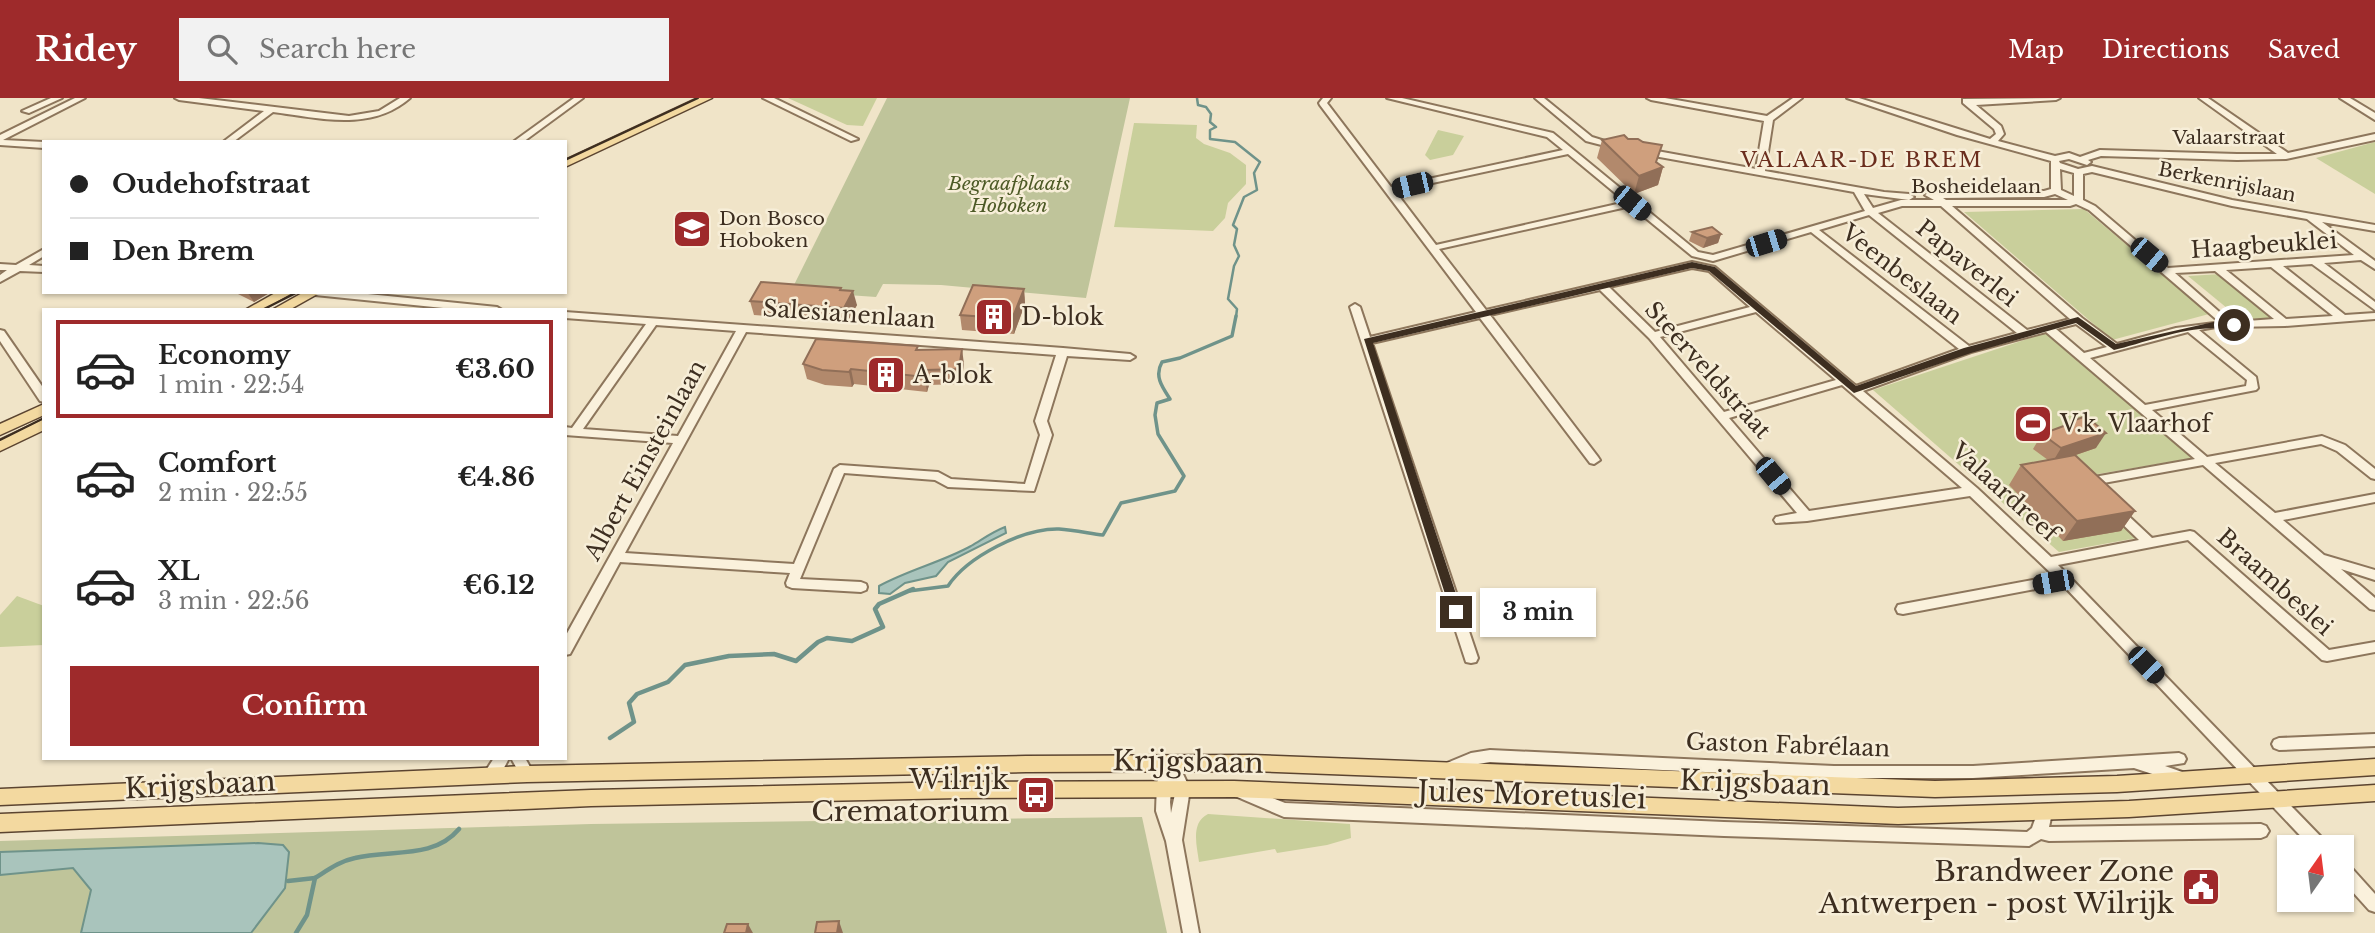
<!DOCTYPE html>
<html lang="en">
<head>
<meta charset="utf-8">
<style>
  body { margin:0; font-family:"Libre Baskerville",serif; background:#f2f2f2; color:#222; height:100vh; display:flex; flex-direction:column; font-size:26px; white-space:nowrap }
  * { box-sizing:border-box; margin:0 }
  p { font-size:23px; color:#767676 }
  .icon { flex:none; width:38px; height:38px; fill:none; stroke:currentColor; stroke-width:2; stroke-linecap:round; stroke-linejoin:round }
  .map { position:relative; flex:1; overflow:hidden }
  .side { position:absolute; left:42px; top:210px; width:525px; height:452px; display:flex; flex-direction:column; background:#fff; border-radius:0px; box-shadow:0 2px 5px #0004 }
  .side>* { flex:none }
  .guide { position:absolute; left:42px; top:42px; width:525px; height:154px; border-radius:0px; box-shadow:0 2px 5px #0004; display:grid; align-content:center; height:154px; padding:0 28px; background:#fff }
  .needle { width:46px; rotate:14deg }
  .fabs { position:absolute; left:2277px; top:737px; display:grid; gap:14px }
  .fabs a { display:grid; place-items:center; width:77px; height:77px; border-radius:0px; background:#fff; box-shadow:0 2px 5px #0004; font-size:35px }
  .end { position:absolute; width:32px; height:32px; margin:-16px; border:9px solid #3d2e20; background:#fff; box-shadow:0 0 0 4px #fff }
  .from { border-radius:50% }
  .bubble { position:absolute; height:49px; border-radius:0px; background:#fff; box-shadow:0 2px 5px #0004; font-size:23px; font-weight:700; line-height:49px; text-align:center }
  .car { position:absolute; width:21px; height:42px; margin:-21px -10px; border-radius:9px; box-shadow:0 0 5px 2px #0007; background:linear-gradient(#222 24%,#8ab4d8 0 40%,#222 0 76%,#8ab4d8 0 86%,#222 0) }
  .guide b { display:flex; align-items:center; gap:24px; height:66px; font-size:26px }
  .guide b+b { border-top:2px solid #e0e0e0 }
  .guide i { width:18px; height:18px; background:#222 }
  ul { padding:12px 0 0; list-style:none }
  li { display:flex; align-items:center; gap:21px; height:98px; margin:0 14px 10px; padding:0 14px; border:4px solid transparent; border-radius:0px }
  li div { flex:1 }
  li b { display:block; font-size:26px }
  li em { font-style:normal; font-weight:700 }
  li.active { border-color:#9e2a2b }
  li>.icon { width:63px; height:63px; stroke-width:1.5 }
  .action { display:flex; gap:14px; margin-top:auto; padding:14px 28px }
  .action a { flex:1; height:80px; border-radius:0px; background:#9e2a2b; color:#fff; font-size:28px; font-weight:700; line-height:80px; text-align:center }
  header { display:flex; align-items:center; gap:42px; box-sizing:border-box; height:98px; padding:0 35px; background:#9e2a2b; color:#fff }
  header strong { font-size:33px }
  nav { display:flex; gap:38px; margin-inline-start:auto; font-size:24px }
  .search { width:490px; height:63px; background:#f2f2f2; display:flex; align-items:center; gap:18px; box-sizing:border-box; padding:0 24px; border-radius:0px; color:#767676; font-size:26px }
  .map>svg:first-child { display:block }
  .green { fill:#c9cf9b }
  .cemetery { fill:#bfc49a }
  .water { fill:#a9c4bc; stroke:#6f938a; stroke-width:2 }
  .lines { fill:none; stroke-linecap:round; stroke-linejoin:round }
  .stream-far2 { stroke:#6f938a; stroke-width:2.5 }
  .stream-far1 { stroke:#6f938a; stroke-width:3.5 }
  .stream { stroke:#6f938a; stroke-width:4.5 }
  .minor-casing { stroke:#8d765c; stroke-width:4 }
  .major-casing { stroke:#5b4430; stroke-width:3 }
  .minor { fill:#faf1dc; fill-rule:evenodd }
  .major { fill:#f3d9a0; fill-rule:evenodd }
  .tram { stroke:#3d2e20; stroke-width:2 }
  .wall { fill:#b2896c }
  .shaded-wall { fill:#916f58 }
  .building { fill:#cf9f7d; stroke:#916f58; stroke-width:2 }
  .route { fill:#3d2e20 }
  .labels { text-anchor:middle; dominant-baseline:central; stroke-width:5; stroke-linejoin:round; paint-order:stroke }
  .far-street-label { font-size:19px; fill:#3d2e20; stroke:#f7eed8 }
  .far-park-label { font-size:19px; font-style:italic; fill:#4d5a26; stroke:#f7eed8 }
  .far-poi-label { font-size:19px; fill:#3d2e20; stroke:#f7eed8; text-anchor:start }
  .far-quarter-label { font-size:21px; letter-spacing:2px; fill:#6b2e1e; stroke:#f7eed8 }
  .street-label { font-size:23px; fill:#3d2e20; stroke:#f7eed8 }
  .poi-label { font-size:23px; fill:#3d2e20; stroke:#f7eed8; text-anchor:start }
  .near-street-label { font-size:28px; fill:#3d2e20; stroke:#f7eed8 }
  .near-poi-label { font-size:28px; fill:#3d2e20; stroke:#f7eed8; text-anchor:end }
</style>
</head>
<body>
<header>
<strong>Ridey</strong>
<div class="search"><svg class="icon" aria-label="search" viewBox="0 0 24 24"><circle cx="10" cy="10" r="6"/><path d="M15 15l6 6"/></svg>Search here</div>
<nav><a>Map</a><a>Directions</a><a>Saved</a></nav>
</header>
<div class="map">
<svg width="2375" height="835" viewBox="0 0 2375 835">
  <rect width="100%" height="100%" fill="#f0e4c8"/>
  <!-- green -->
  <g class="green">
    <polygon points="788,0 877,0 863,28 847,27"/>
    <polygon points="1134,25 1197,27 1196,40 1204,46 1230,55 1246,67 1246,86 1228,105 1225,120 1213,133 1114,129"/>
    <polygon points="1438,32 1464,38 1453,57 1430,62 1425,57"/>
    <polygon points="2375,44 2375,96 2316,60"/>
    <polygon points="2084,111 2209,216 2112,242 1964,114"/>
    <polygon points="2221,176 2277,223 2244,224 2188,178"/>
    <polygon points="2045,235 2194,360 2074,380 2137,440 2059,454 1873,292"/>
    <polygon points="17,498 44,508 44,547 0,549 0,517"/>
    <path d="M1208,716L1350,726L1351,740L1327,747L1277,755L1275,751L1199,764C1197,748 1190,725 1208,716Z"/>
  </g>
  <!-- cemetery -->
  <g class="cemetery">
    <polygon points="887,0 1130,0 1086,200 941,187 883,186 876,199 791,193"/>
    <polygon points="1142,719 1167,835 0,835 0,743 591,726"/>
  </g>
  <!-- water -->
  <g class="water">
    <path d="M1005,429L1006,435L948,464L936,478L905,485L890,496L879,495V488C908,472 942,464 971,448C983,441 992,434 1005,429Z"/>
    <polygon points="258,745 283,747 289,754 285,790 251,835 81,835 91,792 73,770 0,777 0,754"/>
  </g>
  <g class="lines">
    <!-- stream-far2 -->
    <polyline class="stream-far2" points="1197,0 1198,7 1206,9 1211,16 1210,24 1216,29 1210,32 1210,41 1235,44 1260,64 1254,75 1257,92 1244,99 1233,127 1237,131 1234,147 1239,158 1234,168 1228,201 1237,211 1236,219"/>
    <!-- stream-far1 -->
    <path class="stream-far1" d="M909,493L948,488C967,459 1023,430 1059,431C1073,432 1088,435 1103,437L1121,405L1175,393L1184,378L1158,336L1155,317L1157,305L1170,301C1162,289 1154,278 1162,264L1180,260L1232,238L1236,218"/>
    <!-- stream -->
    <g class="stream">
      <polyline points="610,640 634,624 629,605 637,596 668,584 685,567 729,558 774,556 796,563 818,544 827,540 852,543 883,529 875,511 879,506 913,491"/>
      <polyline points="288,783 315,780"/>
      <path d="M296,835L307,817L315,780C328,772 340,763 355,760C390,751 433,762 459,731"/>
    </g>
    <defs>
      <g id="minor">
        <polygon points="51,0 62,0 29,15 22,13"/>
        <polygon points="75,0 85,0 3,42 44,44 44,50 0,47 0,37"/>
        <path d="M175,0H199L349,18L379,13L400,0H410C371,34 320,20 273,14L233,44H223L264,13L179,2Z"/>
        <polygon points="574,0 583,0 523,44 513,44"/>
        <polygon points="763,0 774,0 858,41 851,43"/>
        <path d="M1323,0H1331L1327,5L1391,89L1563,52L1547,39L1387,0H1402L1553,35L1698,154L1713,157L1865,113L1854,94L1643,56V52L1646,51L1756,71L1764,23L1651,2L1647,0H1665L1767,18L1793,0H1802L1773,22L1765,73L1884,94L1909,96L1914,99L1909,102L1864,96L1873,110L1901,102H1934L1925,97L1930,94L2044,93L2051,91V63L1957,37L1847,0H1859L1990,41L1996,36L1994,31L1963,5V1L2060,0L2056,2L1976,7L2001,28L2004,36L1998,43L2055,58L2069,55L2080,59L2100,52L2237,56H2277L2199,0H2208L2288,55L2375,36V42L2286,61L2237,62L2101,58L2088,62L2091,64L2087,67L2069,61L2059,63L2060,65L2078,71L2092,68L2232,102L2375,127V133L2322,124L2375,163V171L2361,162L2324,165L2375,204V212L2312,166L2283,168L2345,217L2375,215V221L2285,228L2230,229V225L2234,224L2274,221L2215,173L2175,175L2225,219L2220,222L2216,221L2089,112L2076,106L2070,108H1952L2082,220L2117,246L2176,230L2222,224V228L2199,232L2256,279L2258,290L2256,292L2152,312L2207,359L2322,338L2345,347L2375,371V381L2371,380L2337,353L2321,346L2215,365L2275,415L2375,396V404L2283,422L2324,457L2375,472V482L2341,471L2375,500V512L2370,511L2203,367L2098,386L2094,392H2086L2084,389L2090,380L2094,379L2195,361L2046,234L1971,254L1863,293L1977,390L2051,459L2139,442L2112,416L2110,413L2116,409L2120,410L2152,440L2190,433L2194,434L2329,552L2375,544V554L2327,563L2322,562L2188,442L2058,467L2326,744L2329,749H2311L2062,486L1903,516L1898,515L1896,511L1898,507L1903,506L2054,478L1970,398L1807,423L1776,425L1774,422L1776,419L1797,415L1649,240L1600,192L1490,217L1598,359L1600,362L1594,366L1590,365L1480,220L1372,245L1478,560L1476,564L1471,565L1466,564L1350,209L1355,206L1360,209L1370,239L1476,214L1320,7L1319,5ZM1568,56L1626,104L1436,147L1395,93ZM2060,71L2074,75V98L2061,92ZM2092,74L2232,108L2307,121L2354,157L2168,170L2095,108L2083,102V76ZM2055,96L2068,102H1946L1943,100L2044,99ZM1631,108L1692,158L1713,163L1811,134L1959,251L1856,288L1715,169L1692,164L1486,212L1439,151ZM1902,108H1941L2070,221L2027,232L1878,115ZM1869,117L2017,235L1969,248L1819,132ZM2271,169L2333,218L2286,221L2226,172ZM1692,170L1709,173L1750,209L1655,234L1609,189ZM1756,214L1836,282L1724,314L1660,239ZM2076,226L2107,249L2084,255L2056,231ZM2188,234L2247,282L2246,288L2145,307L2090,260ZM1842,287L1962,390L1809,413L1729,320Z"/>
        <polygon points="1535,0 1544,0 1592,39 1621,48 1617,51 1586,43"/>
        <polygon points="2340,0 2350,0 2375,15 2375,22"/>
        <polygon points="44,151 44,158 29,167 44,168 44,174 20,173 0,184 0,177 7,172 0,172 0,166 16,167"/>
        <polygon points="310,194 348,194 497,209 502,212 463,212 315,197"/>
        <path d="M565,214L1063,250L1130,256L1135,259L1130,262L1067,258L1047,323L1052,337L1034,393L948,389L935,382L844,375L800,481L861,484L866,486L867,489L866,492L861,494L792,490L787,488L786,485L790,475L620,464L570,556L565,557V539L673,345L565,337V329L572,330L646,226L565,220ZM656,227L736,233L678,338L583,331ZM746,234L1056,257L1035,323L1040,337L1025,386L951,381L938,374L840,367L834,371L794,466L625,455Z"/>
        <polygon points="0,232 4,233 44,291 44,304 40,303 0,243"/>
        <polygon points="2375,636 2375,648 2279,652 2274,650 2272,646 2274,642 2279,640"/>
        <polygon points="1490,652 1834,668 1973,668 2179,655 2184,657 2186,661 2184,665 2165,668 2185,675 2187,679 2185,683 2180,685 2134,670 1973,680 1834,680 1490,664 1472,667 1447,677 1442,675 1440,671 1442,667 1471,655"/>
        <path d="M1171,659L1176,661L1190,691L1182,742L1199,835H1183L1166,743L1156,713L1157,685L1166,661ZM1172,684L1176,691L1171,715L1170,704Z"/>
        <path d="M494,660H509C504,670 497,686 485,681L483,677Z"/>
        <polygon points="511,660 525,660 534,676 532,680 527,682 522,680"/>
        <polygon points="1240,687 1285,705 1724,724 2027,734 2032,730 2039,710 2044,708 2049,710 2052,715 2049,729 2261,726 2266,728 2269,733 2266,738 2261,740 2049,743 2041,741 2029,748 1724,738 1284,719 1235,698 1233,693 1235,688"/>
        <polygon points="2342,764 2348,766 2375,796 2375,814 2369,812 2342,782"/>
      </g>
      <g id="major">
        <polygon points="698,0 712,0 565,69 565,62"/>
        <polygon points="277,194 294,194 262,212 245,212"/>
        <polygon points="304,194 321,194 289,212 272,212"/>
        <polygon points="44,306 44,317 0,337 0,326"/>
        <polygon points="44,321 44,332 0,353 0,342"/>
        <polygon points="1251,657 1935,683 2117,678 2375,661 2375,677 2117,694 1935,699 1251,673 1026,674 527,684 0,707 0,691 527,668 1026,658"/>
        <polygon points="1234,683 1898,710 2129,703 2375,687 2375,703 2129,719 1898,726 1234,699 958,700 591,708 0,734 0,716 591,692 958,684"/>
      </g>
    </defs>
    <!-- minor casing -->
    <use href="#minor" class="minor-casing"/>
    <!-- major casing -->
    <use href="#major" class="major-casing"/>
    <!-- minor -->
    <use href="#minor" class="minor"/>
    <!-- major -->
    <use href="#major" class="major"/>
    <!-- tram -->
    <g class="tram">
      <polyline points="565,62 698,0"/>
      <polyline points="262,212 298,194"/>
      <polyline points="0,342 44,320"/>
    </g>
  </g>
  <!-- wall -->
  <g class="wall">
    <polygon points="1628,41 1643,44 1657,64 1663,69 1658,87 1634,96 1597,60 1602,42"/>
    <polygon points="1692,134 1721,136 1718,145 1703,150 1689,143"/>
    <polygon points="1024,191 1025,206 1014,236 962,232 960,217"/>
    <polygon points="842,192 857,207 847,224 754,217 750,203"/>
    <polygon points="234,194 271,194 254,204"/>
    <polygon points="919,252 964,266 961,286 929,287 927,294 854,286 852,289 825,287 807,281 803,266"/>
    <polygon points="2067,325 2096,350 2073,358 2135,413 2121,433 2063,443 2009,387 2021,367 2048,362 2033,351 2042,336 2066,328"/>
  </g>
  <!-- shaded-wall -->
  <g class="shaded-wall">
    <polygon points="1663,69 1658,87 1634,96 1639,78"/>
    <polygon points="1721,136 1718,145 1703,150 1707,140"/>
    <polygon points="1024,191 1025,206 1014,236 1012,221"/>
    <polygon points="853,193 857,207 847,224 844,210"/>
    <polygon points="247,194 271,194 254,204"/>
    <polygon points="962,251 964,266 961,286 959,271"/>
    <polygon points="851,271 854,286 852,289 849,274"/>
    <polygon points="926,272 929,287 927,294 925,279"/>
    <polygon points="2106,335 2096,350 2052,365 2061,350"/>
    <polygon points="2135,413 2121,433 2063,443 2077,423"/>
    <polygon points="839,823 843,835 837,835"/>
    <polygon points="748,826 753,835 746,835"/>
  </g>
  <!-- building -->
  <g class="building">
    <polygon points="1624,37 1628,41 1638,41 1643,44 1662,47 1656,64 1663,69 1639,78 1602,42"/>
    <polygon points="1712,129 1721,136 1707,140 1692,134"/>
    <polygon points="761,184 841,190 840,192 853,193 844,210 750,203"/>
    <polygon points="973,187 1024,191 1012,221 960,217"/>
    <polygon points="816,241 918,248 916,252 962,251 959,271 926,272 925,279 851,271 849,274 822,272 803,266"/>
    <polygon points="2086,318 2106,335 2061,350 2042,336 2069,326 2067,325"/>
    <polygon points="2075,357 2135,413 2077,423 2021,367"/>
    <polygon points="839,823 837,835 815,835 817,824"/>
    <polygon points="727,826 748,826 746,835 724,835"/>
  </g>
  <!-- route -->
  <path class="route" d="M1692,164L1715,169L1856,288L1964,250L2078,219L2116,246L2218,223L2239,227L2227,232C2198,224 2144,245 2114,252L2076,225L1971,255L1854,295L1709,173L1692,170L1373,245L1462,514L1456,519L1452,518L1364,241Z"/>
  <!-- icons -->
  <defs>
    <symbol id="school-square" viewBox="-11 -11 22 22"><rect x="-9" y="-9" width="18" height="18" rx="4" fill="#9e2a2b" stroke="#f7eed8"/><path d="M0-5L7-2L0 1L-7-2ZM-4 1L0 2.5L4 1V4Q0 6-4 4Z" fill="#fff"/></symbol>
    <symbol id="building-square" viewBox="-11 -11 22 22"><rect x="-9" y="-9" width="18" height="18" rx="4" fill="#9e2a2b" stroke="#f7eed8"/><path d="M-4-6H4V6H1V3H-1V6H-4ZM-2.5-4.3h1.7v1.8h-1.7ZM.8-4.3h1.7v1.8H.8ZM-2.5-1h1.7V.8h-1.7ZM.8-1h1.7V.8H.8Z" fill="#fff"/></symbol>
    <symbol id="stadium-square" viewBox="-11 -11 22 22"><rect x="-9" y="-9" width="18" height="18" rx="4" fill="#9e2a2b" stroke="#f7eed8"/><path d="M0-5a6.5 5 0 1 0 0 10a6.5 5 0 1 0 0-10ZM-3.5-1.8h7v3.6h-7Z" fill="#fff"/></symbol>
    <symbol id="bus-square" viewBox="-11 -11 22 22"><rect x="-9" y="-9" width="18" height="18" rx="4" fill="#9e2a2b" stroke="#f7eed8"/><path d="M-5-6H5V4H4V6H2V4H-2V6H-4V4H-5ZM-3.5-4V0h7V-4ZM-3.5 1.2v1.5H-2V1.2ZM2 1.2v1.5H3.5V1.2Z" fill="#fff"/></symbol>
    <symbol id="civic-square" viewBox="-11 -11 22 22"><rect x="-9" y="-9" width="18" height="18" rx="4" fill="#9e2a2b" stroke="#f7eed8"/><path d="M-.6-6.5H3V-4.5H.6V-3L4-1V1h2V6H-6V1h2V-1L-.6-3ZM-1.2 2.5V6h2.4V2.5Z" fill="#fff"/></symbol>
  </defs>
  <g fill-rule="evenodd">
    <use href="#school-square" x="670" y="109" width="44" height="44"/>
    <use href="#building-square" x="972" y="197" width="44" height="44"/>
    <use href="#building-square" x="864" y="255" width="44" height="44"/>
    <use href="#stadium-square" x="2011" y="304" width="44" height="44"/>
    <use href="#bus-square" x="1014" y="675" width="44" height="44"/>
    <use href="#civic-square" x="2179" y="767" width="44" height="44"/>
  </g>
  <g class="labels">
    <!-- far-street labels -->
    <g class="far-street-label">
      <text x="2229" y="39">Valaarstraat</text>
      <text transform="translate(2227 84) rotate(11)">Berkenrijslaan</text>
      <text x="1976" y="88">Bosheidelaan</text>
    </g>
    <!-- far-park labels -->
    <g class="far-park-label">
      <text x="1009" y="85">Begraafplaats<tspan x="1009" dy="22">Hoboken</tspan></text>
    </g>
    <!-- far-poi labels -->
    <g class="far-poi-label">
      <text x="719" y="120">Don Bosco<tspan x="719" dy="22">Hoboken</tspan></text>
    </g>
    <!-- far-quarter labels -->
    <g class="far-quarter-label">
      <text x="1862" y="62">VALAAR-DE BREM</text>
    </g>
    <!-- street labels -->
    <g class="street-label">
      <text transform="translate(2264 147) rotate(-4)">Haagbeuklei</text>
      <text transform="translate(1967 165) rotate(39)">Papaverlei</text>
      <text transform="translate(1902 176) rotate(38)">Veenbeslaan</text>
      <text transform="translate(849 216) rotate(4)">Salesianenlaan</text>
      <text transform="translate(1708 272) rotate(48)">Steerveldstraat</text>
      <text transform="translate(645 362) rotate(-61)">Albert Einsteinlaan</text>
      <text transform="translate(2005 394) rotate(42)">Valaardreef</text>
      <text transform="translate(2275 484) rotate(42)">Braambeslei</text>
      <text transform="translate(1788 647) rotate(2)">Gaston Fabrélaan</text>
    </g>
    <!-- poi labels -->
    <g class="poi-label">
      <text x="1021" y="219">D-blok</text>
      <text x="913" y="277">A-blok</text>
      <text x="2060" y="326">V.k. Vlaarhof</text>
    </g>
    <!-- near-street labels -->
    <g class="near-street-label">
      <text transform="translate(1188 664) rotate(1)">Krijgsbaan</text>
      <text transform="translate(1755 685) rotate(2)">Krijgsbaan</text>
      <text transform="translate(200 687) rotate(-3)">Krijgsbaan</text>
      <text transform="translate(1532 697) rotate(2)">Jules Moretuslei</text>
    </g>
    <!-- near-poi labels -->
    <g class="near-poi-label">
      <text x="1009" y="681">Wilrijk<tspan x="1009" dy="32">Crematorium</tspan></text>
      <text x="2174" y="773">Brandweer Zone<tspan x="2174" dy="32">Antwerpen - post Wilrijk</tspan></text>
    </g>
  </g>
</svg>
<div class="fabs">
<a><svg class="needle" viewBox="-14 -14 28 28"><path d="M0-13l5 13h-10z" fill="#e53935"/><path d="M0 13l5-13h-10z" fill="#767676"/></svg></a>
</div>
<i class="end from" style="left:2234px;top:227px"></i>
<i class="end" style="left:1456px;top:514px"></i>
<div class="bubble" style="left:1480px;top:490px;width:116px">3 min</div>
<i class="car" style="left:1412px;top:87px;rotate:257deg"></i>
<i class="car" style="left:1632px;top:105px;rotate:129deg"></i>
<i class="car" style="left:1766px;top:145px;rotate:73deg"></i>
<i class="car" style="left:2149px;top:157px;rotate:130deg"></i>
<i class="car" style="left:1773px;top:378px;rotate:140deg"></i>
<i class="car" style="left:2053px;top:484px;rotate:260deg"></i>
<i class="car" style="left:2146px;top:567px;rotate:136deg"></i>
<div class="guide">
<b><i class="from"></i>Oudehofstraat</b>
<b><i></i>Den Brem</b>
</div>
<section class="side">
<ul>
<li class="active"><svg class="icon" aria-label="car" viewBox="0 0 24 24"><path d="M5 17H2v-5l4-1 3-4h7l3 4 3 1v5h-3M9 17h6M6 11h13"/><circle cx="7" cy="17" r="2"/><circle cx="17" cy="17" r="2"/></svg><div><b>Economy</b><p>1 min · 22:54</p></div><em>€3.60</em></li>
<li><svg class="icon" aria-label="car" viewBox="0 0 24 24"><path d="M5 17H2v-5l4-1 3-4h7l3 4 3 1v5h-3M9 17h6M6 11h13"/><circle cx="7" cy="17" r="2"/><circle cx="17" cy="17" r="2"/></svg><div><b>Comfort</b><p>2 min · 22:55</p></div><em>€4.86</em></li>
<li><svg class="icon" aria-label="car" viewBox="0 0 24 24"><path d="M5 17H2v-5l4-1 3-4h7l3 4 3 1v5h-3M9 17h6M6 11h13"/><circle cx="7" cy="17" r="2"/><circle cx="17" cy="17" r="2"/></svg><div><b>XL</b><p>3 min · 22:56</p></div><em>€6.12</em></li>
</ul>
<div class="action"><a>Confirm</a></div>
</section>
</div>
</body>
</html>
